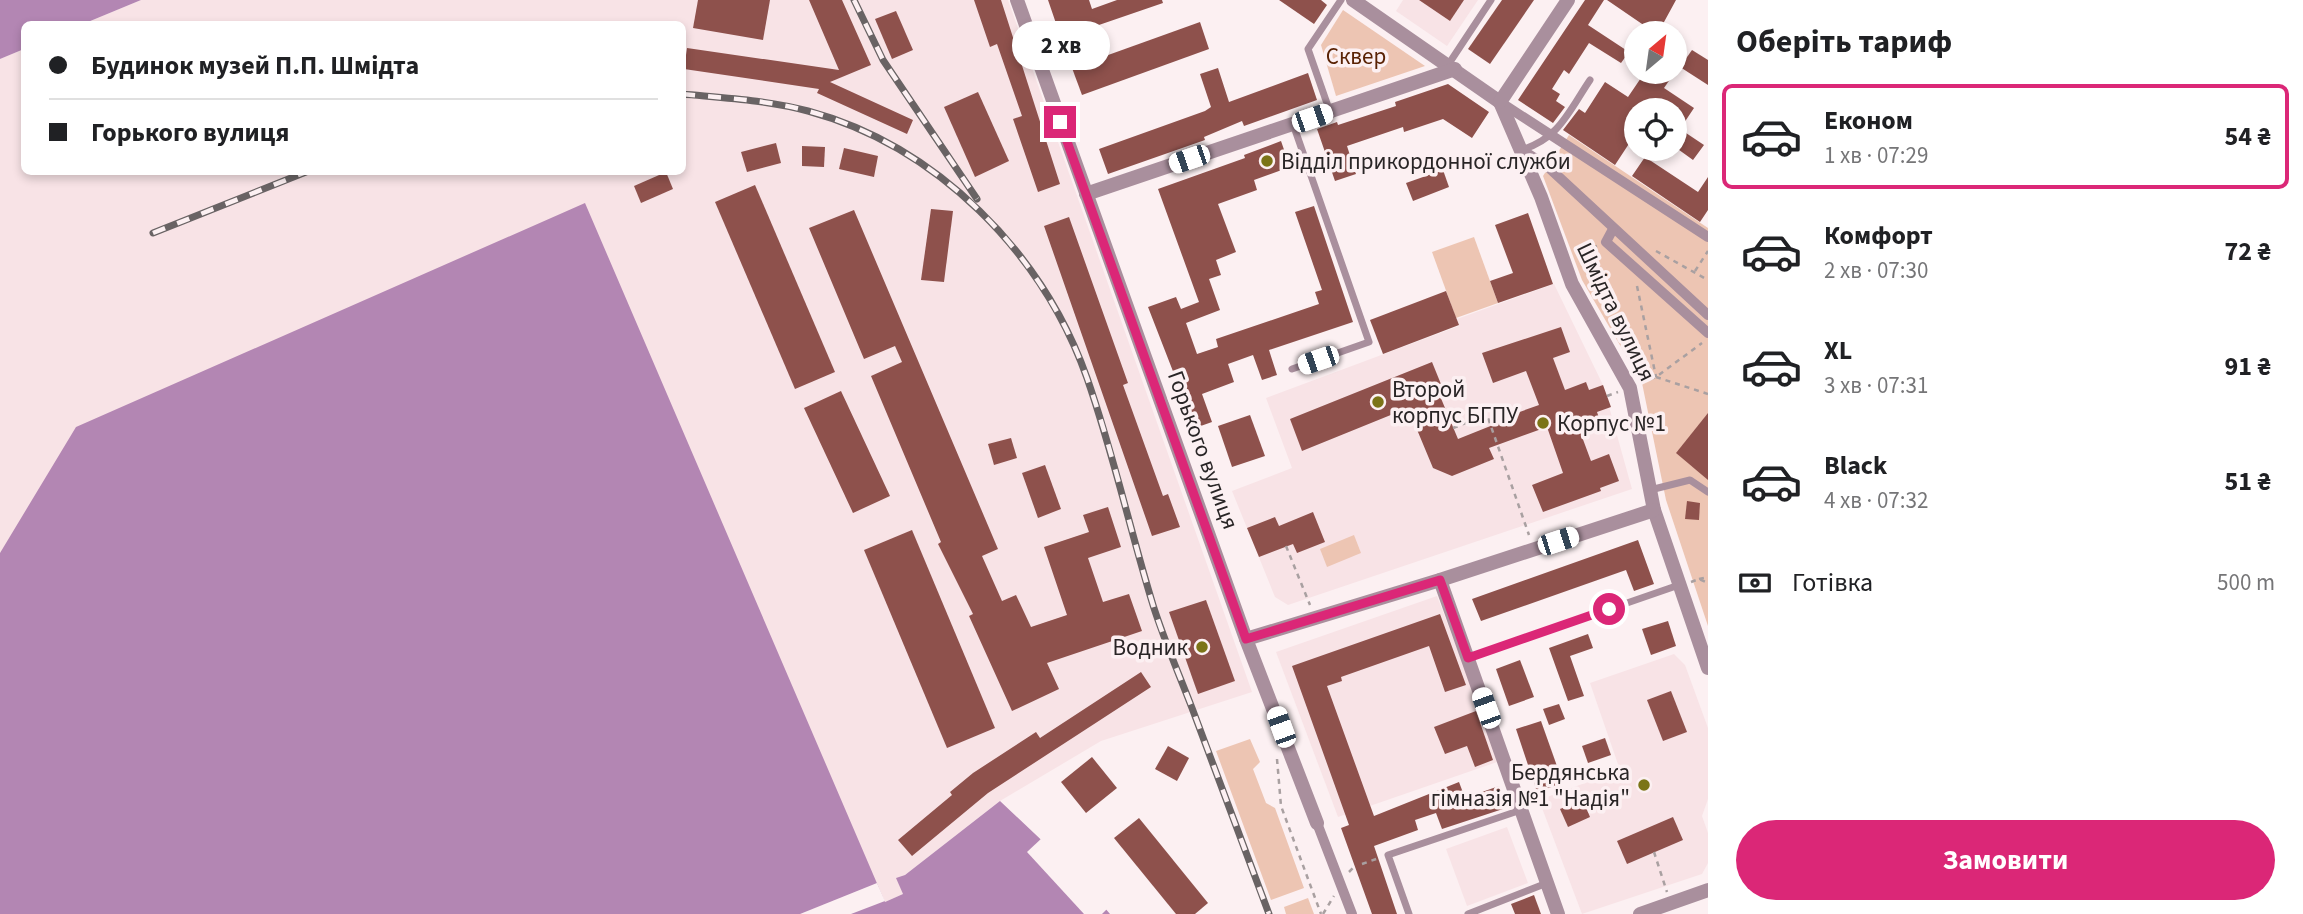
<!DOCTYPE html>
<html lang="uk">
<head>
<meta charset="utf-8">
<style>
  body { margin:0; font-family:"Source Sans 3",sans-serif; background:#f6f6f6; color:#202124; height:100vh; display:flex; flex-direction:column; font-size:26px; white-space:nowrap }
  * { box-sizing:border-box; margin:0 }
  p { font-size:23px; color:#757577 }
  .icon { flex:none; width:38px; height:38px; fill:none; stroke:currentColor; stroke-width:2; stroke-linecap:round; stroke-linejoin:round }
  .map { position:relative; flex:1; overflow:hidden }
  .sheet { display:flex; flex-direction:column; background:#fff; width:595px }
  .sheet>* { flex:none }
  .hud { position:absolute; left:21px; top:21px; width:665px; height:154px; border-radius:10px; box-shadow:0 4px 10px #0003; display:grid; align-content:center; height:154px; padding:0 28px; background:#fff }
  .needle { width:46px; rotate:29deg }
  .fabs { position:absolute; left:1624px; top:21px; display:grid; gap:14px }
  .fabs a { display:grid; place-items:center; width:63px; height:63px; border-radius:50%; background:#fff; box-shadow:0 4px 10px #0003; font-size:35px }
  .end { position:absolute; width:32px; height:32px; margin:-16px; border:9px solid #db2777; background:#fff; box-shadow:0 0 0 4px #fff }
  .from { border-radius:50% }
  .bubble { position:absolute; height:49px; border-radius:24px; background:#fff; box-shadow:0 4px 10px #0003; font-size:23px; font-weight:700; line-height:49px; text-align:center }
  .car { position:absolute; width:21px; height:42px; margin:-21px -10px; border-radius:9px; box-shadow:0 0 5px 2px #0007; background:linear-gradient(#fff 24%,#345 0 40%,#fff 0 76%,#345 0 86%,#fff 0) }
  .hud b { display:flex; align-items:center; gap:24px; height:66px; font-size:26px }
  .hud b+b { border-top:2px solid #e0e0e0 }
  .hud i { width:18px; height:18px; background:#202124 }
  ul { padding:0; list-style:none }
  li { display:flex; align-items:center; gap:21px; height:105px; margin:0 14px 10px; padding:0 14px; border:4px solid transparent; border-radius:10px }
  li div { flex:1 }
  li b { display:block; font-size:26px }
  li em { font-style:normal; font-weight:700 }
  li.selected { border-color:#db2777 }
  li>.icon { width:63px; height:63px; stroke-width:1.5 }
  h2 { padding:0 28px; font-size:32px; line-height:84px }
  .pay { display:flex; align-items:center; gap:18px; height:77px; padding:0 28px; font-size:26px }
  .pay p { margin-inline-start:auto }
  .cta { display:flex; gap:14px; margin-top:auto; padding:14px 28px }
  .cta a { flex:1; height:80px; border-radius:42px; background:#db2777; color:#fff; font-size:28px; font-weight:700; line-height:80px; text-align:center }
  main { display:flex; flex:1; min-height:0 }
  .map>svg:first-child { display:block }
  .built { fill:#f8e3e6 }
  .green { fill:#edc5b3 }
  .water { fill:#b386b3 }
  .pier { fill:#fcf0f2 }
  .building { fill:#8e514c }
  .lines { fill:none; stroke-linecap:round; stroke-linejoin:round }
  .path { stroke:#a9a0a1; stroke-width:2.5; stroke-dasharray:5 5; stroke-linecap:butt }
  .service { stroke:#a98f9d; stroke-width:7 }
  .pedestrian { stroke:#a98f9d; stroke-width:10 }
  .minor { stroke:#a98f9d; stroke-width:14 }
  .rail-casing { stroke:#696364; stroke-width:7 }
  .rail { stroke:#fcf0f2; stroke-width:4.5; stroke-dasharray:13; stroke-linecap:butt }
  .route { stroke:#db2777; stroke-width:9 }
  .poi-dot { fill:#7b7417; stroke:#fcf0f2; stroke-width:2.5 }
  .labels { text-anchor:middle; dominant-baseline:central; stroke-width:7; stroke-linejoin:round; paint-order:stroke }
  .park-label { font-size:23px; fill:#5a2305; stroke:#fcf0f2 }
  .poi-label { font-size:23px; fill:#292526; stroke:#fcf0f2; text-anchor:start }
  .street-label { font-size:23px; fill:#292526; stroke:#fcf0f2 }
</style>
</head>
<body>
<main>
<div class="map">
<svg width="1708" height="914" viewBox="0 0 1708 914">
  <rect width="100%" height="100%" fill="#fcf0f2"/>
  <!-- built -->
  <g class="built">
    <polygon points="141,0 1008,0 1252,692 1101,741 1000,801 905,875 897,878 903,894 885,902 0,553 0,59 24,49 24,172 682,172 682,24 83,24"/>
    <polygon points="1403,0 1478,0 1447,46 1396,11"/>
    <polygon points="1554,284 1603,385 1632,489 1288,605 1275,597 1232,491 1292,468 1266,398 1459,326 1457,319"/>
    <polygon points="1437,596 1500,761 1338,817 1276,652"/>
    <polygon points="1674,654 1685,665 1708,728 1708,799 1702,816 1708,833 1708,863 1702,874 1582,914 1539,800 1620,770 1590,683"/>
    <polygon points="1507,827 1528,883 1467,906 1446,849"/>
  </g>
  <!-- green -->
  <g class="green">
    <polygon points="1343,10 1425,66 1336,96 1321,45"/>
    <polygon points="1569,135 1708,228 1708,626 1666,500 1642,383 1582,280 1543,176"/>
    <polygon points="1474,237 1498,303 1456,318 1432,252"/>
    <polygon points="1354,535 1361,553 1327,567 1320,549"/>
    <polygon points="1250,739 1260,762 1253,769 1266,803 1275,808 1304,888 1271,900 1216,751"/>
    <polygon points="1308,898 1314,914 1286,914 1284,907"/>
  </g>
  <!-- water -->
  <g class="water">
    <polygon points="0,0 141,0 83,24 24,24 24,49 0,59"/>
    <polygon points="585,203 885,902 903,894 896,878 905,875 1000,801 1072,869 1110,914 0,914 0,553 76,427"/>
  </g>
  <!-- pier -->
  <g class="pier">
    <polygon points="1043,837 1075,867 1109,907 1102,914 1084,914 1027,852"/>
    <polygon points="877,883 885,901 851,914 800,914"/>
  </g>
  <!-- building -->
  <g class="building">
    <polygon points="698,0 770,0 763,40 693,28"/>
    <polygon points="809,0 842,0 871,65 830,82 913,120 907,134 817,93 819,89 684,69 687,48 839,70"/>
    <polygon points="974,0 1001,0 1060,184 1038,192 1013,119 1022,116 997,44 990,47"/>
    <polygon points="1048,0 1089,0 1092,9 1117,0 1162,0 1163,3 1061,38"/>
    <polygon points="1279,0 1321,0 1327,5 1314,24"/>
    <polygon points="1419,0 1464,0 1450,21"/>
    <polygon points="1502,0 1534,0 1490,64 1468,49"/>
    <polygon points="1585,0 1604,0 1588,25 1629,52 1621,63 1589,43 1569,74 1564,70 1552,89 1560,94 1556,101 1565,107 1553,123 1518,100"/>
    <polygon points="1607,0 1676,0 1658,33 1640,33 1645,26"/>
    <polygon points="896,11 913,50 892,59 875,19"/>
    <polygon points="1200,22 1209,49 1082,95 1072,68"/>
    <polygon points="1692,50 1708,60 1708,85 1680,67"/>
    <polygon points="1218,68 1229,102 1308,73 1317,100 1244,126 1242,121 1204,137 1205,140 1108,174 1099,149 1205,111 1211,107 1200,74"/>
    <polygon points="1645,72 1675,72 1664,88 1694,108 1680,129 1704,145 1693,160 1675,147 1675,110 1636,110 1636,133 1615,165 1563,130 1579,109 1585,113 1605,82 1628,97"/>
    <polygon points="1448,84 1489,112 1472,138 1443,119 1404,132 1403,127 1347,146 1356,174 1335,181 1317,129 1337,122 1338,125 1396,106 1395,102"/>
    <polygon points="978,92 1009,161 975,177 944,107"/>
    <polygon points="1281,141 1290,167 1254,180 1257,190 1218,204 1236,252 1216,260 1221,275 1209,279 1220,310 1186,323 1197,354 1218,347 1216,339 1319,304 1315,292 1322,290 1295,212 1314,206 1353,322 1269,350 1277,375 1262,380 1253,355 1228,364 1234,382 1202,394 1212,422 1195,428 1148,307 1176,297 1181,309 1199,302 1158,189 1245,158 1244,155"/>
    <polygon points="776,143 781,163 747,172 741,152"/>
    <polygon points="802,146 825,147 824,167 802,166"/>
    <polygon points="844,148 878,156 874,177 839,169"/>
    <polygon points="1645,157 1698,192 1708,177 1708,210 1700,222 1632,176"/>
    <polygon points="1443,170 1449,187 1413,201 1406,183"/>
    <polygon points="666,172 673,189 641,203 634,186"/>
    <polygon points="755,185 835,372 795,389 715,202"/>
    <polygon points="931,209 953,211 944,282 921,280"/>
    <polygon points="854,210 998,549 982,556 1002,601 1016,595 1031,627 1067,615 1044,547 1089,532 1083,515 1108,507 1121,547 1088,558 1103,602 1129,594 1142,631 1047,663 1059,689 1012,711 969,616 973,614 938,544 941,542 871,376 902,362 895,346 864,359 809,228"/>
    <polygon points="1528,213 1553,284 1498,303 1490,281 1513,273 1495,225"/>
    <polygon points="1069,217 1128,383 1123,385 1163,496 1168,494 1180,527 1152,536 1044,226"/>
    <polygon points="1446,291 1459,325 1383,354 1370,320"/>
    <polygon points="1561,327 1570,352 1553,358 1565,390 1586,382 1589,390 1603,385 1611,407 1597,412 1599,418 1578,426 1591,461 1609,454 1619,481 1600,488 1601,491 1543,512 1532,485 1563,473 1547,427 1489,448 1494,459 1452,476 1433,468 1408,408 1302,451 1290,419 1432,362 1445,394 1440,396 1458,439 1498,423 1497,420 1539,405 1526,371 1493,383 1482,353"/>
    <polygon points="841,391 890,496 853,513 804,408"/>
    <polygon points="1708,413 1708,480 1676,453"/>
    <polygon points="1250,415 1265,456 1232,467 1218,426"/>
    <polygon points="1011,438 1017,458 994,465 988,444"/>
    <polygon points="1045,465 1061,509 1038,518 1022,473"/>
    <polygon points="1687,501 1700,503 1699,520 1685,519"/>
    <polygon points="1313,512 1325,542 1297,553 1293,544 1259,557 1247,528 1275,517 1279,526"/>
    <polygon points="912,530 995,728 947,748 864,550"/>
    <polygon points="1638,540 1654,584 1634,591 1626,570 1481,621 1472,599"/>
    <polygon points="1206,600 1235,681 1198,694 1169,612"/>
    <polygon points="1440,614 1466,685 1445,692 1429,646 1341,677 1342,681 1327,686 1374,816 1459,782 1465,798 1499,786 1506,808 1442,829 1436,813 1415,820 1418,830 1374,846 1397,914 1372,914 1341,828 1349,825 1292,666"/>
    <polygon points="1668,621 1676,646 1651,655 1642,629"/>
    <polygon points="1588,634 1593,648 1570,656 1584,696 1568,701 1549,648"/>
    <polygon points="1520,660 1534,697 1509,706 1496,669"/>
    <polygon points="1141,672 1151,687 988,793 912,856 898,840 952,795 950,792 973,773 1036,732 1040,738"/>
    <polygon points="1671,691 1687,732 1663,741 1647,700"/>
    <polygon points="1559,704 1565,719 1549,725 1543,709"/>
    <polygon points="1476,711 1493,760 1475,767 1467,746 1445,754 1434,727"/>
    <polygon points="1541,721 1563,783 1537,792 1516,729"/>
    <polygon points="1605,738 1611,755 1588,763 1582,746"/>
    <polygon points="1168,746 1189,758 1177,781 1155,769"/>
    <polygon points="1092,757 1117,788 1086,813 1061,782"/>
    <polygon points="1583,800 1590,817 1568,827 1560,809"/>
    <polygon points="1673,817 1683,840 1627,864 1617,841"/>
    <polygon points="1139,818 1208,903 1195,914 1176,914 1114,838"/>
    <polygon points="1534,895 1541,914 1515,914 1511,904"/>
  </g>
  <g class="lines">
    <!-- path -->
    <g class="path">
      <polyline points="1656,251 1708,280"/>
      <polyline points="1577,253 1597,246"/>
      <polyline points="1695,271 1708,251"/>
      <polyline points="1637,286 1656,377"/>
      <polyline points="1656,377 1708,394"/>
      <polyline points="1641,383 1656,377 1702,343"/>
      <polyline points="1607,396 1618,392"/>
      <polyline points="1453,428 1487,415 1529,535"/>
      <polyline points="1286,546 1310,605"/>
      <polyline points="1699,579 1708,577"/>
      <polyline points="1691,582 1699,579 1708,583"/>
      <polyline points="1277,759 1281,806 1321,914"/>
      <polyline points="1654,852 1667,892"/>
      <polyline points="1362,864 1379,858"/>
      <polyline points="1349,872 1355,866"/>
      <polyline points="1323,914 1334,896"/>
    </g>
    <!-- service -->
    <g class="service">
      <polyline points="1448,65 1491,0"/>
      <polyline points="1330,112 1308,49 1341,0"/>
      <path d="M1521,150C1559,139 1569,111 1590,80"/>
      <polyline points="1292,369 1369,342 1293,124"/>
      <polyline points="1650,490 1690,480 1708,492"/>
      <polyline points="1468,658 1679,585"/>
      <polyline points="1409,914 1388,855 1521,810"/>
      <polyline points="1468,914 1547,883"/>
    </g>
    <!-- pedestrian -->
    <g class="pedestrian">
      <polyline points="1500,102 1708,237"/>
      <polyline points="1522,150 1547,166 1708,315"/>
      <polyline points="1613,229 1606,242 1708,333"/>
      <polyline points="1317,823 1352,914"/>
    </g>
    <!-- minor -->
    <g class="minor">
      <polyline points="1017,0 1246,639 1317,823"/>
      <polyline points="1353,0 1500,102"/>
      <polyline points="1500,102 1541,197 1572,284 1630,388 1654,510 1708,668"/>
      <polyline points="1500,102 1568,0"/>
      <polyline points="1086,194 1455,69"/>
      <polyline points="1440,580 1558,914"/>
      <polyline points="1246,639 1440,580 1654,510"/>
      <polyline points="1640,914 1708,890"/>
    </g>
    <defs>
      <g id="rail">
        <polyline points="854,0 883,60 977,199"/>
        <path d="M682,94C725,98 767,100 808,111C937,146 1043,253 1087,378C1113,452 1130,530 1153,605C1164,640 1179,674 1192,708C1218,777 1243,845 1269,914"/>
        <polyline points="153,233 306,172"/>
      </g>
    </defs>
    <!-- rail casing -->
    <use href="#rail" class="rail-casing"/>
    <!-- rail -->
    <use href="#rail" class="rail"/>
  </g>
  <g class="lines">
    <!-- route -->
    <polyline class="route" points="1060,122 1246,639 1440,580 1468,658 1609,609"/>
  </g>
  <!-- markers -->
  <g class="poi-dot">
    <circle cx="1267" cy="161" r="7"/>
    <circle cx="1378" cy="402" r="7"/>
    <circle cx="1543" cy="423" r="7"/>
    <circle cx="1202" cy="647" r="7"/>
    <circle cx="1644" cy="785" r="7"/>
  </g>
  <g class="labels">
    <!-- park labels -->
    <g class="park-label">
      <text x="1356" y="56">Сквер</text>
    </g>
    <!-- poi labels -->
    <g class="poi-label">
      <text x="1281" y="161">Відділ прикордонної служби</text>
      <text x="1392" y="389">Второй<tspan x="1392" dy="26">корпус БГПУ</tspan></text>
      <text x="1557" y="423">Корпус №1</text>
      <text x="1188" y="647" text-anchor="end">Водник</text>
      <text x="1630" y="772" text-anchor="end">Бердянська<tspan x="1630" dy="26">гімназія №1 "Надія"</tspan></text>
    </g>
    <!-- street labels -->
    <g class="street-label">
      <text transform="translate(1616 312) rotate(64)">Шмідта вулиця</text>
      <text transform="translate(1203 450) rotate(70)">Горького вулиця</text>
    </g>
  </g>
</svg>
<div class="fabs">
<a><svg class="needle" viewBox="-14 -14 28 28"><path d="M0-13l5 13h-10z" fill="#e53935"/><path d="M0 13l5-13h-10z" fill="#757577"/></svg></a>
<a><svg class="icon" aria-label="locate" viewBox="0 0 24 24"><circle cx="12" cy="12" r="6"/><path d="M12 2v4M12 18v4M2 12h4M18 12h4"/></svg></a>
</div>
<i class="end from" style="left:1609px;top:609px"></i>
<i class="end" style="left:1060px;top:122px"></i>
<div class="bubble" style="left:1012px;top:21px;width:98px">2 хв</div>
<i class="car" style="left:1312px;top:118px;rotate:71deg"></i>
<i class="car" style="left:1189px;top:159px;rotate:251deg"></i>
<i class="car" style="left:1318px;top:360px;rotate:251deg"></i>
<i class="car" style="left:1558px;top:541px;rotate:72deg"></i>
<i class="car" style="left:1486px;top:708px;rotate:340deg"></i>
<i class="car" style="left:1281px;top:727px;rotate:340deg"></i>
<div class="hud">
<b><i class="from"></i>Будинок музей П.П. Шмідта</b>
<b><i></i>Горького вулиця</b>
</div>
</div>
<section class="sheet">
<h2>Оберіть тариф</h2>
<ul>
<li class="selected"><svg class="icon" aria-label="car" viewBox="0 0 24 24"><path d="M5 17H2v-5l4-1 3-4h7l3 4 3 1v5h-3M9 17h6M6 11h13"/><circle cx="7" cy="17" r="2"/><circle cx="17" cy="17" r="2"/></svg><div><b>Економ</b><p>1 хв · 07:29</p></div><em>54 ₴</em></li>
<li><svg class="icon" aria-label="car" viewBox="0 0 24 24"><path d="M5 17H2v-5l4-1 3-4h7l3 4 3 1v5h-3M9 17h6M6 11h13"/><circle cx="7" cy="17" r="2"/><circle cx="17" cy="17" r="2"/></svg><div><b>Комфорт</b><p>2 хв · 07:30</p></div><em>72 ₴</em></li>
<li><svg class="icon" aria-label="car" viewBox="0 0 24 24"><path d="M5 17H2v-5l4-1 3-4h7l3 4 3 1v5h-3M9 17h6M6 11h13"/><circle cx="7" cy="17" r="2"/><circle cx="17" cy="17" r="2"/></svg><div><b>XL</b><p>3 хв · 07:31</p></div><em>91 ₴</em></li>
<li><svg class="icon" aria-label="car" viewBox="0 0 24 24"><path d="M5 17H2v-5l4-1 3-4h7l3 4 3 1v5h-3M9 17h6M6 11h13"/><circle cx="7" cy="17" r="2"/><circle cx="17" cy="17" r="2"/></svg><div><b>Black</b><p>4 хв · 07:32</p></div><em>51 ₴</em></li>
</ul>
<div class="pay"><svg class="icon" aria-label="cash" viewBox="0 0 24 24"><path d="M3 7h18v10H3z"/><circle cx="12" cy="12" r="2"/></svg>Готівка<p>500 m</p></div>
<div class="cta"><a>Замовити</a></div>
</section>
</main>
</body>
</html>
